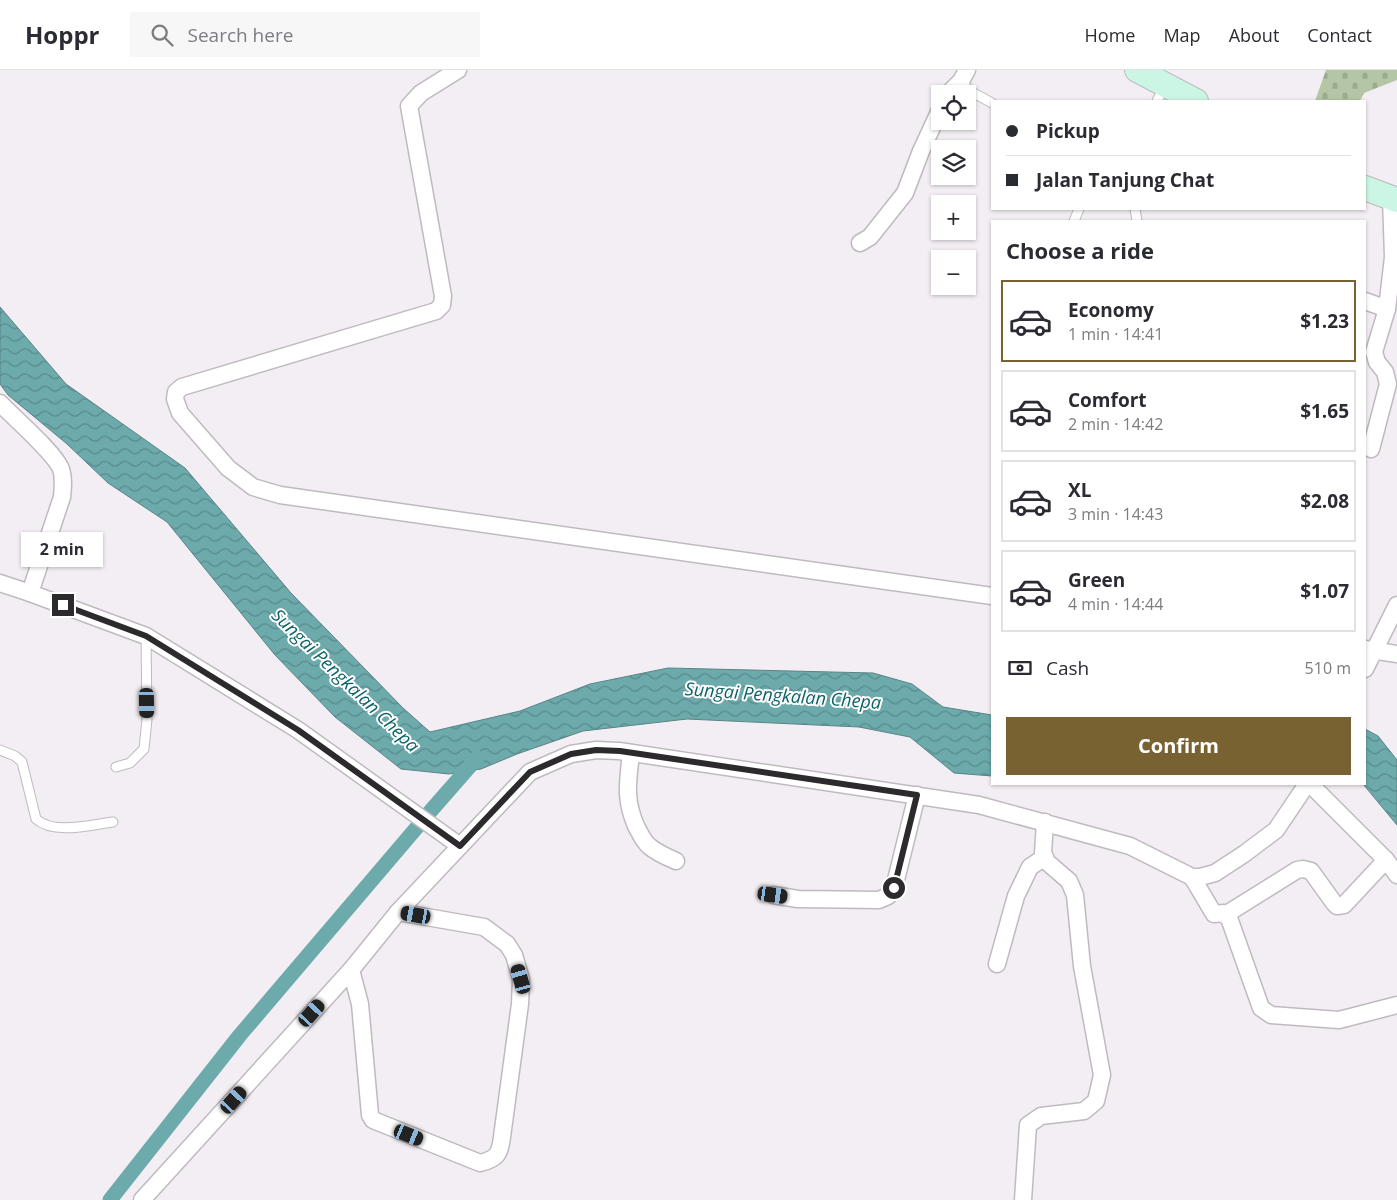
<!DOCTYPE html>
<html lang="en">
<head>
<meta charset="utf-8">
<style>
  body { margin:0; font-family:"Open Sans",sans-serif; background:#f7f7f7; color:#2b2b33; height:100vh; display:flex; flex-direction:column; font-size:19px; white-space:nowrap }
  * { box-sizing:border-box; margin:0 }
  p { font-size:16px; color:#7c7c81 }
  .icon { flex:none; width:28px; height:28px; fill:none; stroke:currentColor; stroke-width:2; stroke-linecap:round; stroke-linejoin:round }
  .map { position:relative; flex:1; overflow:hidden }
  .details { position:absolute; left:991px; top:150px; width:375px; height:565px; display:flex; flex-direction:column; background:#fff; border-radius:0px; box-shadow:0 1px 4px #0004 }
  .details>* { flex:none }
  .guide { position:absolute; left:991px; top:30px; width:375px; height:110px; border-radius:0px; box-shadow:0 1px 4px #0004; display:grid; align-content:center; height:110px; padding:0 15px; background:#fff }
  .fabs { position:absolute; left:931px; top:15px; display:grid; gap:10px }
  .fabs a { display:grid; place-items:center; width:45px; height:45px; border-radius:0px; background:#fff; box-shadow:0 1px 4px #0004; font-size:25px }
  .end { position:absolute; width:22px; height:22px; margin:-11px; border:6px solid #2c2a2c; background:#fff; box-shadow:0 0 0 2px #fff }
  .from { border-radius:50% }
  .bubble { position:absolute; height:35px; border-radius:0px; background:#fff; box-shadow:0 1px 4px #0004; font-size:16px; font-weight:700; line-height:35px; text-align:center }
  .car { position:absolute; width:15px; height:30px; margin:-15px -8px; border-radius:6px; box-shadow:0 0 4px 1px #0007; background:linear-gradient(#222 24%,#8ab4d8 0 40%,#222 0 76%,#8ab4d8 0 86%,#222 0) }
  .guide b { display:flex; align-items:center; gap:18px; height:48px; font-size:19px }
  .guide b+b { border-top:1px solid #e1e1e2 }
  .guide i { width:12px; height:12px; background:#2b2b33 }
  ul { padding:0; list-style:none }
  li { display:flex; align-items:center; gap:15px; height:82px; margin:0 10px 8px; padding:0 5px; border:2px solid #e1e1e2; border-radius:0px }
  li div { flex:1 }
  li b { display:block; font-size:19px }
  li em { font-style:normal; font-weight:700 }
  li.selected { border-color:#796232 }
  li>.icon { width:45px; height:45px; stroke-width:1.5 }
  h2 { padding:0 15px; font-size:22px; line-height:60px }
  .pay { display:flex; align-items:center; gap:12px; height:55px; padding:0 15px; font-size:19px }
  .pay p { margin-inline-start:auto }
  .primary-button { display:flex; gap:10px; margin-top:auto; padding:10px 15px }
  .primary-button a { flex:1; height:58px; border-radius:0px; background:#796232; color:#fff; font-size:20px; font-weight:700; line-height:58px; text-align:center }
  header { display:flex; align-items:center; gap:30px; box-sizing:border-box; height:70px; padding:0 25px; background:#fff; border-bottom:1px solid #e1e1e2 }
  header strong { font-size:24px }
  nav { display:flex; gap:28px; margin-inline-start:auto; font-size:18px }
  .search { width:350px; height:45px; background:#f7f7f7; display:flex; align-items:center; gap:12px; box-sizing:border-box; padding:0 18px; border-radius:0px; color:#7c7c81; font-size:19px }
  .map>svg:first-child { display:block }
  .cemetery { fill:url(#cemetery-stones) }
  .water { fill:url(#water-waves); stroke:#598486 }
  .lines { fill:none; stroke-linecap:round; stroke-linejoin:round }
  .canal { stroke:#6caaac; stroke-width:15 }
  .service-casing { stroke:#bfbabf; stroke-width:11 }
  .minor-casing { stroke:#bfbabf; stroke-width:19 }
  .secondary-casing { stroke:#bfbabf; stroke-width:26 }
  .service { stroke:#fff; stroke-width:9 }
  .minor { stroke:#fff; stroke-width:16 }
  .secondary { stroke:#cbf5e4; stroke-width:24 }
  .route { stroke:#2c2a2c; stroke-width:6 }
  .labels { text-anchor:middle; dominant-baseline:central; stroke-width:4; stroke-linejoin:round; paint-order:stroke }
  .water-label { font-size:18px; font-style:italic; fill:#0a6467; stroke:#fffdfe }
</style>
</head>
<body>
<header>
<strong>Hoppr</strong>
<div class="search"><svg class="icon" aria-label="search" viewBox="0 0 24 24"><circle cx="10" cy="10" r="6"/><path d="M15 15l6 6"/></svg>Search here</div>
<nav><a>Home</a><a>Map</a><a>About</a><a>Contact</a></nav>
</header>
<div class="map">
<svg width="1397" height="1130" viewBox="0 0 1397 1130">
  <defs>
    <pattern id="cemetery-stones" width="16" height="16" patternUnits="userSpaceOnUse" patternTransform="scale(1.25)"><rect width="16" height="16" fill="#b5c6a6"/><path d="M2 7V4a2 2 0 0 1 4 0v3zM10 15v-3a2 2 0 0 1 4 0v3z" fill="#9caa8f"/></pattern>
    <pattern id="water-waves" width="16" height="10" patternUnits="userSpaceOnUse" patternTransform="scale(1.25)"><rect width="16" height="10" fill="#6caaac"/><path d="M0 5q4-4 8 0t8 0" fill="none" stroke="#598b8c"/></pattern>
  </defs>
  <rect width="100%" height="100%" fill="#f3eef3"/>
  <!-- cemetery -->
  <polygon class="cemetery" points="1326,0 1397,0 1397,10 1364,23 1360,31 1315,31"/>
  <!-- water -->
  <g class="water">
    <polygon points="0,237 66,314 185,398 291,523 403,638 430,662 520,641 590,614 668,598 873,603 912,614 943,637 992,645 992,706 954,703 910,667 859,657 687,649 583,661 517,684 481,699 449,704 401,699 335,647 275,585 167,452 108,413 67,374 8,325 0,314"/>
    <polygon points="1365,659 1378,666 1397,690 1397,755 1363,714 1365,714"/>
  </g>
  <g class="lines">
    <!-- canal -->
    <g class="canal">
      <polyline points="428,744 477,688"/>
      <polyline points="110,1130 240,965 418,756"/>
    </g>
    <defs>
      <g id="service">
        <polyline points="961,11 970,21 992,33"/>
        <polyline points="1157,31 1165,15"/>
        <polyline points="1135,139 1137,151"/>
        <polyline points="1074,151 1079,139"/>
        <path d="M0,680L15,686L22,692L36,749C54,765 90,755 113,752"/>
        <polyline points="116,697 130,693 144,679 147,649 146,566"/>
      </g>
      <g id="minor">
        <polyline points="458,0 421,23 409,36 443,226 442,235 436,241 182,317 176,322 175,329 180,343 228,398 253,417 280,425 992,526"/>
        <polyline points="948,24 961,11 967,0"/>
        <polyline points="860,173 870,167 905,123 921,81 940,40"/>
        <polyline points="1365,231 1387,239"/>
        <path d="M0,333C14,348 55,383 61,399C64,408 63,417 62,427L30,523"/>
        <polyline points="1371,379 1388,314 1385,302 1377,292 1374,282 1387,239 1393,187 1391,128"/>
        <polyline points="0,513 30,523 146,566 298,660 460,776"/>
        <polyline points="1365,579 1397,584"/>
        <polyline points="1365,599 1397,535"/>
        <path d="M631,683C628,712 624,728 636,756C640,763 643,771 649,776C657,783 667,787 676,791"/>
        <polyline points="1310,714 1386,790 1397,805"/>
        <polyline points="1192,807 1214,844 1224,843 1229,848 1261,938 1271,945 1339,950 1397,935"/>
        <polyline points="773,825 798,829 879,830 888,826 894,818 917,725"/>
        <polyline points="1225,845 1297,800 1303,799 1311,801 1334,833 1337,836 1344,835 1386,790"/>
        <polyline points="997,894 1016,826 1030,797 1045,787"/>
        <path d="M351,900L360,934L370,1045L373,1050L480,1093C497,1089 500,1084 502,1067L520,934L521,909L514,885L507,874L484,857L398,842"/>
        <polyline points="142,1130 351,900 398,842 530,702 571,684 596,680 619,681 979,735 1130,776 1192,807 1200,807 1215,803 1244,784 1276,760 1307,714"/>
        <polyline points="1023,1130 1028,1055 1041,1046 1084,1041 1096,1031 1102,1005 1082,896 1075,825 1069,811 1047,792 1043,783 1045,752"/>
      </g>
      <g id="secondary">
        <polyline points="1137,0 1196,31"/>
        <polyline points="1365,118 1397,130"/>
      </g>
    </defs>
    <!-- service casing -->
    <use href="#service" class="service-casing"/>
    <!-- minor casing -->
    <use href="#minor" class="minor-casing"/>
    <!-- secondary casing -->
    <use href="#secondary" class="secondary-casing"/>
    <!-- service -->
    <use href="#service" class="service"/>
    <!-- minor -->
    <use href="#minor" class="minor"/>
    <!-- secondary -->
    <use href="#secondary" class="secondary"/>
  </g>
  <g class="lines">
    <!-- route -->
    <polyline class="route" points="63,535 146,566 298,660 460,776 530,702 571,684 596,680 620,681 917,725 894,818"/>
  </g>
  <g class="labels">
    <!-- water labels -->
    <g class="water-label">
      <text transform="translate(346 610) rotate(44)">Sungai Pengkalan Chepa</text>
      <text transform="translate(783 625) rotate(4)">Sungai Pengkalan Chepa</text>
    </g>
  </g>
</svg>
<div class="fabs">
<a><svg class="icon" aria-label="locate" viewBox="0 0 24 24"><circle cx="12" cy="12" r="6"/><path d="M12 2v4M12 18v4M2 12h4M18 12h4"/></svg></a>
<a><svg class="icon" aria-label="layers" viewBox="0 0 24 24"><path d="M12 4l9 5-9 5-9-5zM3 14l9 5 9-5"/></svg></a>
<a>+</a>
<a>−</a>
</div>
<i class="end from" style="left:894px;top:818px"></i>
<i class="end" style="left:63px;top:535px"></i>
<div class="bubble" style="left:21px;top:462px;width:82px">2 min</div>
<i class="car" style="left:147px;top:633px;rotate:179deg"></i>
<i class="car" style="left:773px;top:825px;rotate:98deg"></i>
<i class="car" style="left:416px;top:845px;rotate:280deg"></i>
<i class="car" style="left:521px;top:909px;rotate:344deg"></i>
<i class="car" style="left:312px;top:943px;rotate:42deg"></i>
<i class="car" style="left:234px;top:1030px;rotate:42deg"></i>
<i class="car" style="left:409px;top:1065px;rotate:112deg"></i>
<div class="guide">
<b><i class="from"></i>Pickup</b>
<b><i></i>Jalan Tanjung Chat</b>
</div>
<section class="details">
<h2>Choose a ride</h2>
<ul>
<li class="selected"><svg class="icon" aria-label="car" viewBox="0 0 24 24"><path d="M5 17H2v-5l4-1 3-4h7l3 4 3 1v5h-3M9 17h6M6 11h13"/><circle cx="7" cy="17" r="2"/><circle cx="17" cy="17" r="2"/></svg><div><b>Economy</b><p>1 min · 14:41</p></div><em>$1.23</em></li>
<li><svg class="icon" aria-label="car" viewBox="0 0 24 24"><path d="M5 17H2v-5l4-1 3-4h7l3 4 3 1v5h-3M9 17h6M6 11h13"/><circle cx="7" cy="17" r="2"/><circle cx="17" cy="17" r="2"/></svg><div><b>Comfort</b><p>2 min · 14:42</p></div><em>$1.65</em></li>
<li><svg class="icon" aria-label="car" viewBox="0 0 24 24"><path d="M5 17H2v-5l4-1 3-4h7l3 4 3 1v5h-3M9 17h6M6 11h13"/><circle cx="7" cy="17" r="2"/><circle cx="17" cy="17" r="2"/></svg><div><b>XL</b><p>3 min · 14:43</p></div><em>$2.08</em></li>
<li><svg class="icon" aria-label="car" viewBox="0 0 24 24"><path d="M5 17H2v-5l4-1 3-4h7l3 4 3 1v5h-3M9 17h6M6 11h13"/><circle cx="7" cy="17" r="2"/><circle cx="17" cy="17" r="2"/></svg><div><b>Green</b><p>4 min · 14:44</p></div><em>$1.07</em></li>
</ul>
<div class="pay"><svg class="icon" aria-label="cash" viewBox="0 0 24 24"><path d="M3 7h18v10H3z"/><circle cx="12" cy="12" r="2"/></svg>Cash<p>510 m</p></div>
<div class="primary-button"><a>Confirm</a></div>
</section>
</div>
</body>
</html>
